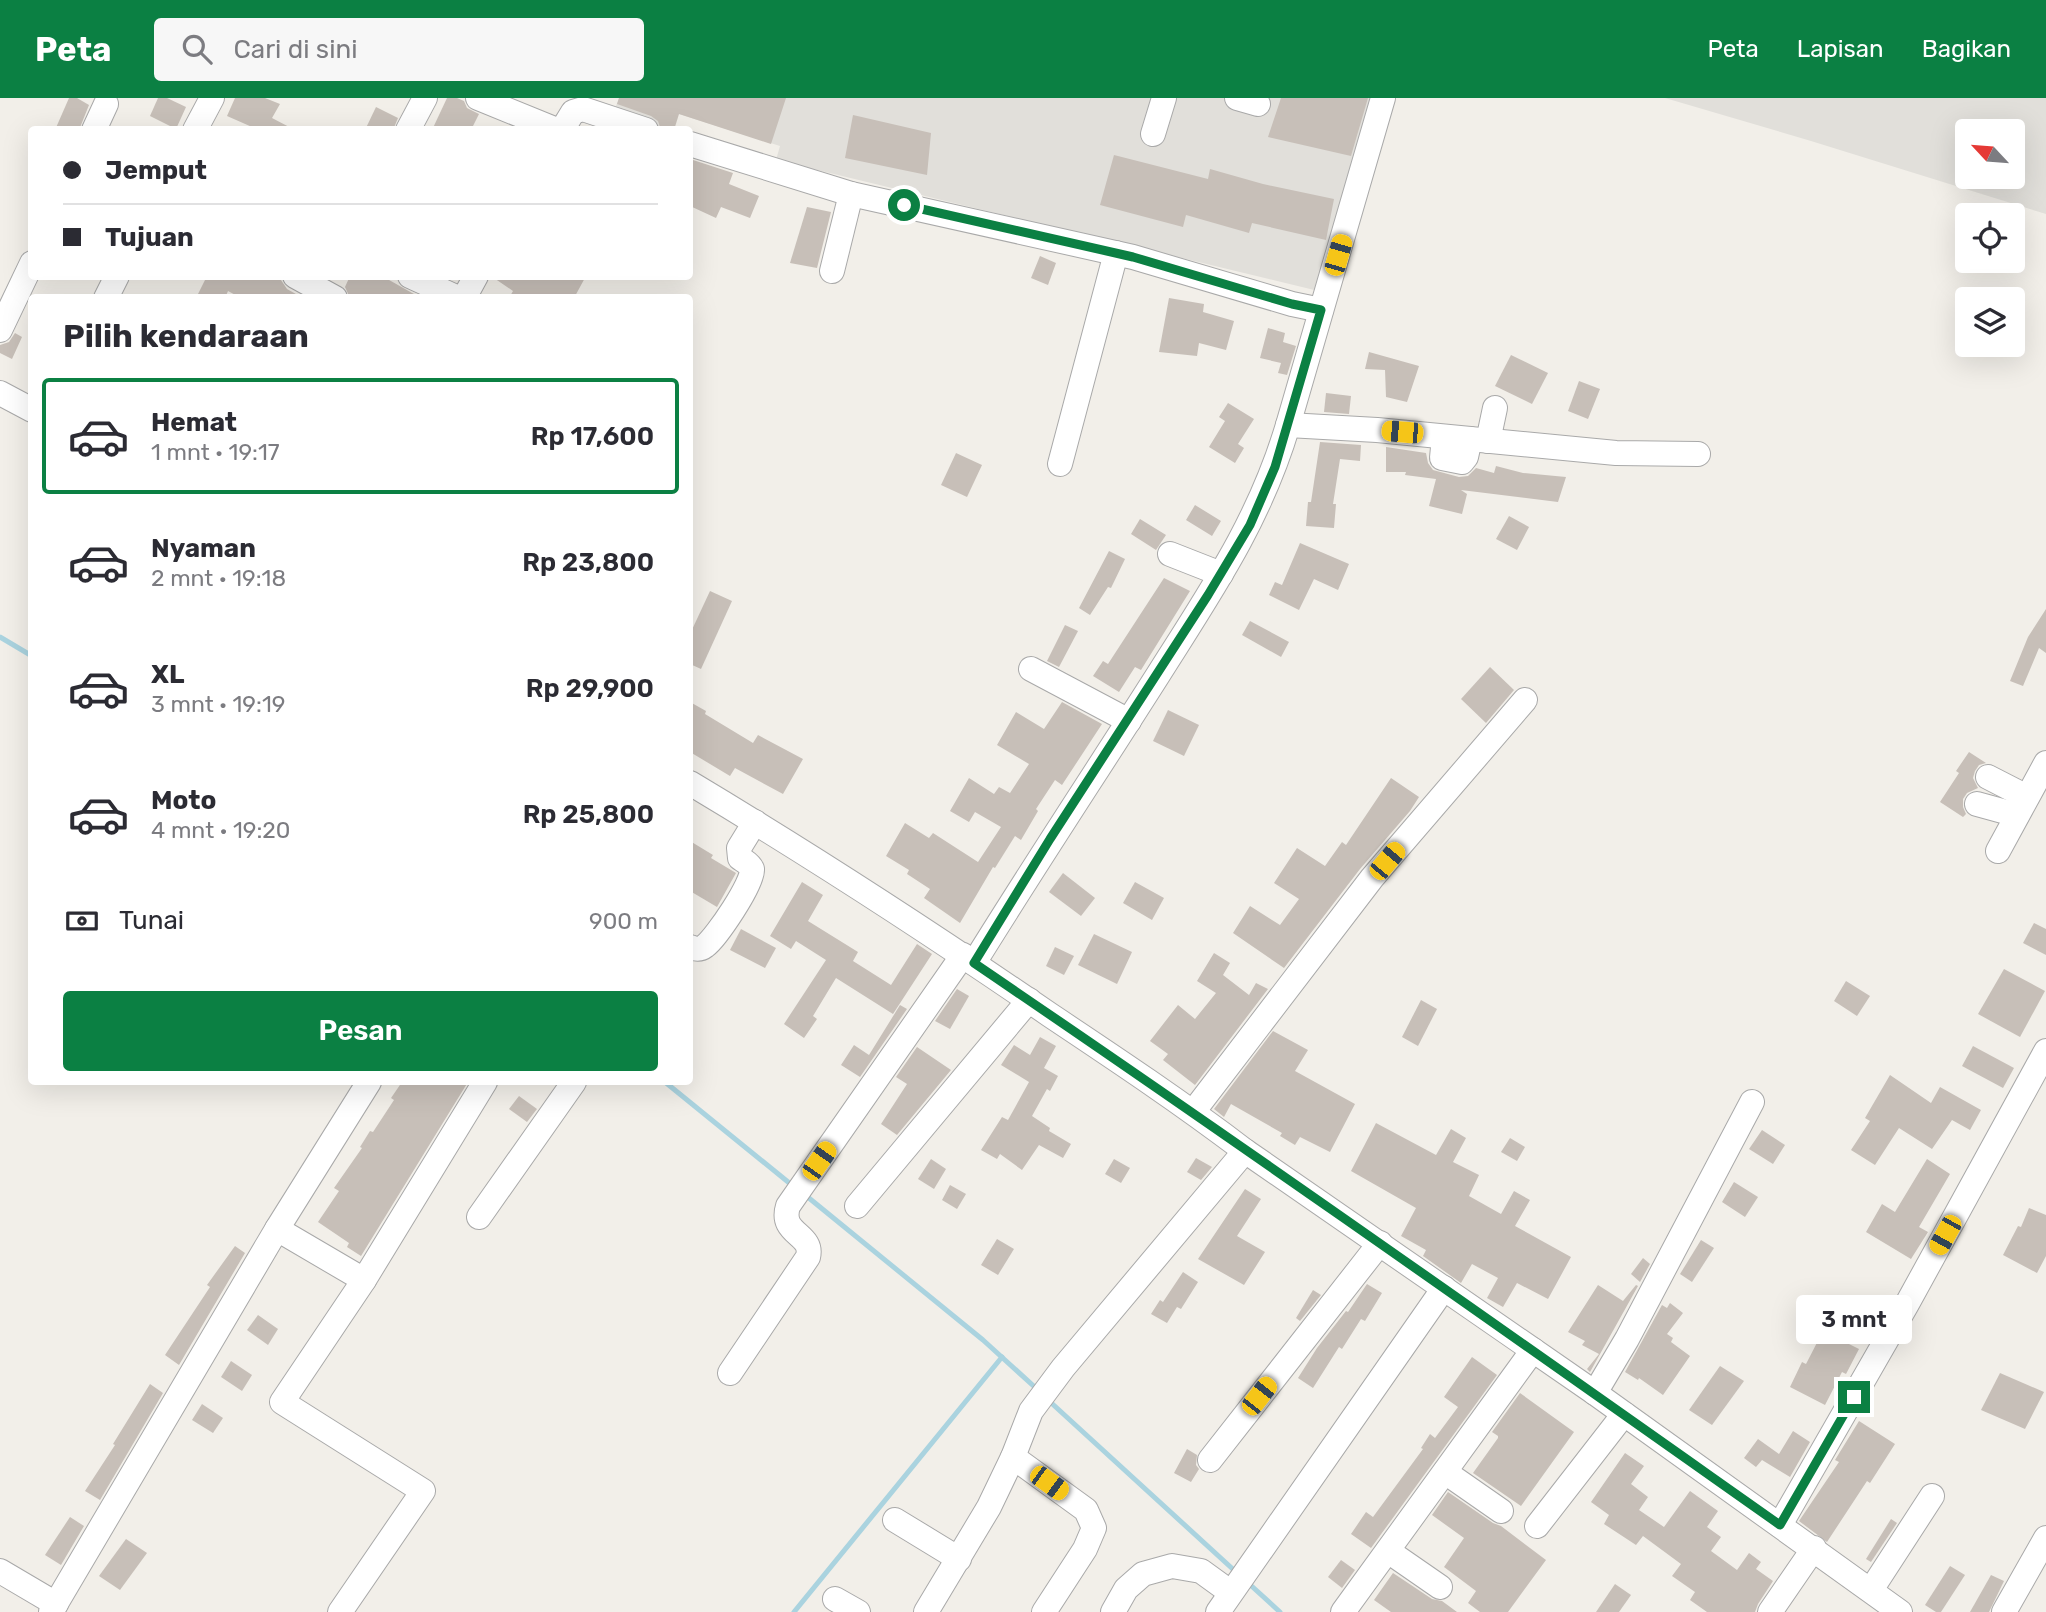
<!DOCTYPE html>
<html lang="id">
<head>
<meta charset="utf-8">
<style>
  body { margin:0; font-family:Rubik,sans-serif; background:#f7f7f7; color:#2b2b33; height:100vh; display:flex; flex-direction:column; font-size:26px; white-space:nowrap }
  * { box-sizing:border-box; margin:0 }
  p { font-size:23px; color:#7c7c81 }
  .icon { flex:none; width:38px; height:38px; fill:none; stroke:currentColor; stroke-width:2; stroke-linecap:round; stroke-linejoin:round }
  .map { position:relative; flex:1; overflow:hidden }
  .sheet { position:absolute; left:28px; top:196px; width:665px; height:791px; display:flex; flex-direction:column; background:#fff; border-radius:7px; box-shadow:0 7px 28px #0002 }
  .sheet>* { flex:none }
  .top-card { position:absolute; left:28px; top:28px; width:665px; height:154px; border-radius:7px; box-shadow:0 7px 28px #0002; display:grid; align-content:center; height:154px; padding:0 35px; background:#fff }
  .needle { width:46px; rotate:296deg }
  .buttons { position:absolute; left:1955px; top:21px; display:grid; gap:14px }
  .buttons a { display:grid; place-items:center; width:70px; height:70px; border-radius:7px; background:#fff; box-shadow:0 7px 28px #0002; font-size:35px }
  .end { position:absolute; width:32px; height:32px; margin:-16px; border:9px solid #0b8043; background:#fff; box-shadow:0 0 0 4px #fff }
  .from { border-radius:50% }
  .bubble { position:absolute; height:49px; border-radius:7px; background:#fff; box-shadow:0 7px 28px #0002; font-size:23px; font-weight:600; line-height:49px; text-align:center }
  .car { position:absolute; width:21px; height:42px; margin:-21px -10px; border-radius:9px; box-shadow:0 0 5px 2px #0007; background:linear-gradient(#f5c518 24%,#345 0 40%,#f5c518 0 76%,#345 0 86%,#f5c518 0) }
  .top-card b { display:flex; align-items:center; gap:24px; height:66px; font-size:26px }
  .top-card b+b { border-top:2px solid #e1e1e2 }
  .top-card i { width:18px; height:18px; background:#2b2b33 }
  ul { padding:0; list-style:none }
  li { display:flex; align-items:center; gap:21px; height:116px; margin:0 14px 10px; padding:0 21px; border:4px solid transparent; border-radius:7px }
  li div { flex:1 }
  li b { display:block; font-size:26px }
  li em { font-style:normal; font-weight:600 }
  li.active { border-color:#0b8043 }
  li>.icon { width:63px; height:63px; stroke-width:1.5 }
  h2 { padding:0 35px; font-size:32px; line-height:84px }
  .pay { display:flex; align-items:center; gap:18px; height:77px; padding:0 35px; font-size:26px }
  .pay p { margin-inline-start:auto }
  .primary-button { display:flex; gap:14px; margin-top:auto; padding:14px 35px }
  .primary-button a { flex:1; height:80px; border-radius:7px; background:#0b8043; color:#fff; font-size:28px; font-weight:600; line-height:80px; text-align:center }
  header { display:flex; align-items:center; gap:42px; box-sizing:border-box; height:98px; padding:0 35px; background:#0b8043; color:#fff }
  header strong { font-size:33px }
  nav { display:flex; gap:38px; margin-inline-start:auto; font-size:24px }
  .search { width:490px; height:63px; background:#f7f7f7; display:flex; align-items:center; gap:18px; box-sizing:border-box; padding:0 24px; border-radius:7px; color:#7c7c81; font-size:26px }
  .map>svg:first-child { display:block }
  .airport { fill:#e1dfda; fill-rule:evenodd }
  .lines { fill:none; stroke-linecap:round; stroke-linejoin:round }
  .stream { stroke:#aad3df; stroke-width:5 }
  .building { fill:#c7bfb8 }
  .minor-casing { stroke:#a9a9a9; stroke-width:26 }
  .minor { stroke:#fff; stroke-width:24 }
  .route { stroke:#0b8043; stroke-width:9 }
</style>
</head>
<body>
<header>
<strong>Peta</strong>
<div class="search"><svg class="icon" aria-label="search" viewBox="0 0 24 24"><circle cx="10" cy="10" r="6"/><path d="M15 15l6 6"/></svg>Cari di sini</div>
<nav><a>Peta</a><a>Lapisan</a><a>Bagikan</a></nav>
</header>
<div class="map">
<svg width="2046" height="1514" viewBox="0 0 2046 1514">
  <rect width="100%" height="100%" fill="#f2efe9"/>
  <!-- airport -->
  <g class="airport">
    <polygon points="619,0 1393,0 1335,197 776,62 780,48 679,16 661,32 613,16"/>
    <path d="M1665,0H2046V116L1811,43ZM1967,33H2012V79H1967Z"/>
  </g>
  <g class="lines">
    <!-- stream -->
    <g class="stream">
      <polyline points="0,539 32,558"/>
      <polyline points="665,984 793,1088"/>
      <polyline points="804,1096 983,1242 1038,1292"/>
      <polyline points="1047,1301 1236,1474"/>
      <polyline points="1246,1483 1280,1514"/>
      <polyline points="794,1514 1002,1259"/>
    </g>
  </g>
  <!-- building -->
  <g class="building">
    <polygon points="69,0 77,0 89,7 79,32 55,32"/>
    <polygon points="158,0 167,0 186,9 176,31 150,18"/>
    <polygon points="235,0 265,0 280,6 272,20 295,32 259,32 227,18"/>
    <polygon points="447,0 457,0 464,3 467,10 479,16 471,32 432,32"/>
    <polygon points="619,0 786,0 771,46 679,16 674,32 661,32 658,23 651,18 617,6"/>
    <polygon points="1281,0 1368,0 1351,58 1268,39"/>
    <polygon points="376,9 398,20 393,32 365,32"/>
    <polygon points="853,17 931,35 927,77 845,60"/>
    <polygon points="1114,57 1208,81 1210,71 1263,86 1334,101 1326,142 1252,125 1249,135 1186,117 1183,129 1100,107"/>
    <polygon points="690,61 733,75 729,86 759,98 750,120 721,109 716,120 690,108"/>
    <polygon points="807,109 831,114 817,170 790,165"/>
    <polygon points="1040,158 1056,165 1048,187 1031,180"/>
    <polygon points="198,178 275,178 281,182 287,191 303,200 241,200 228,193 225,200 196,200 205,182"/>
    <polygon points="350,178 382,178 421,200 350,200 345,189"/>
    <polygon points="491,178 586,178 574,200 509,200 513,193"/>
    <polygon points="1169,200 1204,206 1203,214 1234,223 1226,252 1199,245 1197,258 1159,254"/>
    <polygon points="1268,230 1285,235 1283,244 1296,248 1287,277 1278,275 1281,265 1260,260"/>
    <polygon points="15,235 22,239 12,261 0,255 0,247 9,244"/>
    <polygon points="1369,254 1419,268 1407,304 1386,299 1385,272 1365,271"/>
    <polygon points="1511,257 1548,275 1532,306 1495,288"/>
    <polygon points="1579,283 1600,291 1588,321 1568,313"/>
    <polygon points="1326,295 1351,298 1349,316 1324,314"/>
    <polygon points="1228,305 1254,321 1238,346 1244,350 1235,365 1209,349 1225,323 1219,319"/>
    <polygon points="1320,344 1361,347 1360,363 1340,361 1333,406 1336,406 1334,430 1306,428 1308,404 1311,404"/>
    <polygon points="1386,349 1426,355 1428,365 1433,372 1459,379 1468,378 1476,370 1494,375 1496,368 1523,375 1566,379 1558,404 1461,392 1467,396 1462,416 1429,408 1436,381 1405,377 1406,374 1386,374"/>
    <polygon points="956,355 982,367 967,399 941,387"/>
    <polygon points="1195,407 1221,423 1212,438 1186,422"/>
    <polygon points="1509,418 1529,429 1517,452 1496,441"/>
    <polygon points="1140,421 1166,437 1156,452 1131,436"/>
    <polygon points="1300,445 1349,466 1338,492 1314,481 1299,512 1269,497 1275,484 1282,487"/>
    <polygon points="1109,453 1125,461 1111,490 1108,489 1090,517 1079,510"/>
    <polygon points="1164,480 1190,493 1141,572 1135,569 1119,594 1093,578 1103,563 1108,566"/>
    <polygon points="710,493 732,503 701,571 690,566 690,536"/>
    <polygon points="2046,511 2046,555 2039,550 2023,588 2010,583 2028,539"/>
    <polygon points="1250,523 1289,544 1281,559 1242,537"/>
    <polygon points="1065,527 1078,533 1059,569 1047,563"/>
    <polygon points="1490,569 1514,592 1486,625 1461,601"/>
    <polygon points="690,604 706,613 705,616 753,645 758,637 803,661 783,696 735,670 730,678 690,654"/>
    <polygon points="1062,604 1102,626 1062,687 1055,682 1036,711 1038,713 1021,742 1015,738 995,770 993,769 960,825 924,800 930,791 907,776 909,772 886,758 905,725 929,740 933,735 978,764 1001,729 975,714 969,724 950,713 969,680 994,696 999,689 1010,695 1029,666 997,647 1016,614 1044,631"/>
    <polygon points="1168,612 1199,627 1184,658 1153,643"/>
    <polygon points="1969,654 1986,665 1979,667 1975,673 1973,680 1978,690 1967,695 1963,701 1963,709 1966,716 1963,719 1940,704 1959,675 1956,673"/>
    <polygon points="1391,680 1419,699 1410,713 1360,771 1284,870 1233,835 1250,808 1280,827 1299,801 1274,785 1297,750 1325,768 1342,744 1346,747"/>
    <polygon points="690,743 713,757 711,760 736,775 717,809 690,793"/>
    <polygon points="1063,775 1095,800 1081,818 1049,794"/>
    <polygon points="802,784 823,797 808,823 858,854 853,863 891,887 917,846 932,856 893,916 836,880 813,918 817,921 804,940 784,926 826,862 796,843 791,851 770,838"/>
    <polygon points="1135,784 1164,800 1152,822 1123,805"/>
    <polygon points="2034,825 2046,831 2046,857 2023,845"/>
    <polygon points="741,831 776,850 765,870 730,852"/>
    <polygon points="1094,836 1132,854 1117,886 1078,867"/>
    <polygon points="1055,849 1074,858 1064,877 1046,868"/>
    <polygon points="1214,855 1230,865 1223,877 1249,897 1256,885 1268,891 1195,987 1163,962 1168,956 1150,943 1178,907 1195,921 1216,895 1197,883"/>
    <polygon points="2004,871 2045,893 2020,939 1978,916"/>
    <polygon points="1846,883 1870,898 1857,918 1834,903"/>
    <polygon points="957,891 969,898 950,931 935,923"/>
    <polygon points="1421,902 1437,911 1418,948 1402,939"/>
    <polygon points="900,907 907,911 860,979 841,967 854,947 869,957"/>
    <polygon points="1273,933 1308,952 1295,973 1355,1006 1330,1054 1300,1039 1295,1047 1280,1038 1282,1035 1231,1006 1224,1019 1214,1011"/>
    <polygon points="1040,939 1056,948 1044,970 1058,978 1050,993 1047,991 1032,1018 1050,1030 1049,1033 1071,1046 1063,1060 1039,1047 1022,1072 1000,1056 997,1061 981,1052 1002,1019 1008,1022 1029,984 1001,967 1014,947 1030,957"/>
    <polygon points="1973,948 2014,970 2003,990 1962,968"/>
    <polygon points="917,949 951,972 897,1037 881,1026 907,986 896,979"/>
    <polygon points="1890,977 1931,1005 1940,989 1981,1012 1970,1032 1952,1022 1932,1051 1899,1030 1875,1067 1851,1052 1870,1023 1865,1020"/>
    <polygon points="402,984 468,984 361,1158 347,1149 349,1145 318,1124 339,1093 334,1090 362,1050 360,1049 370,1033 373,1034 394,1002 391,1000"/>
    <polygon points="519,998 537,1011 527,1024 509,1011"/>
    <polygon points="1376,1025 1436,1057 1451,1031 1466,1040 1453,1064 1479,1077 1469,1098 1501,1116 1514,1093 1530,1102 1515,1128 1571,1159 1548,1201 1517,1185 1503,1209 1487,1200 1498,1180 1472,1166 1461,1185 1423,1158 1426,1152 1401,1138 1416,1110 1351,1073"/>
    <polygon points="1762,1032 1785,1047 1773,1066 1749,1051"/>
    <polygon points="1510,1040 1525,1049 1517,1063 1501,1054"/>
    <polygon points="1196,1060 1212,1069 1201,1082 1187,1074"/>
    <polygon points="931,1061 946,1071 934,1091 918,1081"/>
    <polygon points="1114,1061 1130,1070 1121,1085 1105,1076"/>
    <polygon points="1927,1061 1950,1076 1919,1129 1928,1134 1911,1161 1866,1134 1882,1106 1895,1114"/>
    <polygon points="1734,1084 1758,1099 1745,1119 1722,1104"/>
    <polygon points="950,1087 966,1096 957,1111 942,1102"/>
    <polygon points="1245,1091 1261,1101 1237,1138 1265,1154 1244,1187 1198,1161"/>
    <polygon points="2029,1110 2046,1117 2046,1158 2037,1175 2003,1157 2018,1128 2021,1129"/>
    <polygon points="997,1141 1014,1151 998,1177 981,1167"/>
    <polygon points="1701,1142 1714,1150 1692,1184 1680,1176"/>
    <polygon points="235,1148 245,1155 179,1267 165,1257 210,1189 207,1187"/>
    <polygon points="1643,1160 1650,1166 1640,1184 1631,1176"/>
    <polygon points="1183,1174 1198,1184 1181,1211 1177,1209 1167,1225 1151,1216 1160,1202 1163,1204"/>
    <polygon points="1367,1186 1382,1195 1365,1223 1361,1221 1342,1251 1339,1249 1313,1290 1298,1280 1317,1250 1346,1213 1348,1214"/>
    <polygon points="1598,1187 1623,1203 1636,1187 1638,1188 1590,1274 1587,1271 1599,1256 1582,1247 1585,1243 1568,1234"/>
    <polygon points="1313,1192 1321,1197 1300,1223 1296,1220"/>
    <polygon points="1670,1205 1683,1215 1667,1236 1673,1240 1671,1244 1690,1258 1663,1297 1639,1280 1638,1282 1625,1274 1662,1207 1667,1210"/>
    <polygon points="258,1217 278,1231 268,1247 247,1232"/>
    <polygon points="1823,1233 1859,1251 1846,1276 1842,1274 1825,1307 1790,1289 1802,1264 1806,1266"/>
    <polygon points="1472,1259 1497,1277 1371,1450 1351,1436 1366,1414 1373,1419 1423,1351 1421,1350 1430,1336 1435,1340 1458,1309 1444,1299"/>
    <polygon points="231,1263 252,1277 242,1293 221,1279"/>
    <polygon points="1720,1268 1744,1283 1712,1327 1689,1312"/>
    <polygon points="2000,1275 2044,1294 2025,1331 1981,1312"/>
    <polygon points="150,1286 163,1295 100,1402 85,1393 115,1347 113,1346"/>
    <polygon points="1520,1295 1574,1334 1521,1408 1473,1375 1498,1340 1498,1338 1492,1334"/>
    <polygon points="202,1306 223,1320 213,1335 192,1322"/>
    <polygon points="1859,1323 1895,1346 1870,1385 1867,1383 1827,1444 1799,1423 1839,1364 1835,1362"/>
    <polygon points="1793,1333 1810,1344 1790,1379 1762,1362 1756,1369 1744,1360 1758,1341 1779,1356"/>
    <polygon points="1187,1351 1197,1357 1196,1367 1199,1371 1191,1384 1174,1375"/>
    <polygon points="1625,1355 1644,1368 1631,1386 1648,1399 1639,1412 1664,1429 1690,1393 1718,1413 1707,1429 1721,1439 1711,1453 1737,1472 1749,1455 1761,1464 1756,1471 1773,1483 1758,1506 1755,1514 1707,1514 1690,1502 1695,1494 1672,1478 1681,1466 1643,1438 1636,1447 1604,1426 1609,1417 1591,1404"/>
    <polygon points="1448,1394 1493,1425 1501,1428 1546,1462 1508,1514 1480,1514 1468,1505 1476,1493 1444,1469 1464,1440 1432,1417"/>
    <polygon points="70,1419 84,1428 61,1467 45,1457"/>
    <polygon points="1891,1421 1897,1425 1871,1464 1866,1461"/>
    <polygon points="126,1441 147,1455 120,1492 99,1478"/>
    <polygon points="1341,1462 1355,1472 1342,1490 1328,1479"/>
    <polygon points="1950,1468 1965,1477 1941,1514 1936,1514 1925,1507"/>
    <polygon points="1393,1475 1432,1501 1442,1503 1457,1514 1391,1514 1374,1502"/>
    <polygon points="1991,1477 2004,1483 1989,1514 1970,1514"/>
    <polygon points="1615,1486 1631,1497 1619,1514 1596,1514"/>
  </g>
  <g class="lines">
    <defs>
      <g id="minor">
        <polyline points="478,0 557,32"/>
        <polyline points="1237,0 1258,6"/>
        <polyline points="94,32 106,6"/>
        <polyline points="195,32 212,0"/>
        <polyline points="408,32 425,0"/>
        <polyline points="562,32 573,14 583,11 646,32"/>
        <polyline points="1153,36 1164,0"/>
        <polyline points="690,46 851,96 1133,159 1292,206 1321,212"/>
        <polyline points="832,173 851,96"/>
        <polyline points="295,178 335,200"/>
        <polyline points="410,178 458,200"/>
        <polyline points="106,200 117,178"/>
        <polyline points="464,200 476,178"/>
        <polyline points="0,232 32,165"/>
        <polyline points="0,295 32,312"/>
        <polyline points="1288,327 1377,332 1616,355 1698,356"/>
        <polyline points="1444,339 1442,360 1462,364 1466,359 1470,341"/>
        <polyline points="1488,343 1495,310"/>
        <polyline points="1060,366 1116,155"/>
        <polyline points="1170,456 1221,476"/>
        <polyline points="1031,571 1129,623"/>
        <polyline points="1988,679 2027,699"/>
        <path d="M690,685C812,758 932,836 1050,917C1116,961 1182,1005 1245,1053L1595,1295L1900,1514"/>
        <polyline points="1977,706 2017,717"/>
        <polyline points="1998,753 2046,665"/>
        <path d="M690,849C695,851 700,852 705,848C716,840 754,784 752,771C750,766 744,763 740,760L739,750L755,724"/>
        <path d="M974,865C1034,768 1097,673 1158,577C1211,493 1259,424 1288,327L1383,0"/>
        <polyline points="1193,1014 1372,780 1525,602"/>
        <polyline points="857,1108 1029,902"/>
        <polyline points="479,1119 574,984"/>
        <polyline points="277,1131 364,1182"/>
        <path d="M730,1275L808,1159C814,1135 779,1137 788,1108L963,857"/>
        <polyline points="1595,1295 1627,1241 1752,1004"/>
        <polyline points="1013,1359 1086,1412 1094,1430 1085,1451 1044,1514"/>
        <polyline points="1210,1362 1380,1145"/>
        <polyline points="1445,1374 1501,1413"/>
        <polyline points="895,1422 959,1461"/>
        <polyline points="1780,1427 1907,1206 2046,953"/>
        <polyline points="1537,1428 1624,1316"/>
        <polyline points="1388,1453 1440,1489"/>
        <polyline points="0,1473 56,1506"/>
        <polyline points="1871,1492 1932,1398"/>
        <polyline points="835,1501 858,1514"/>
        <polyline points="51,1514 277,1131 369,984"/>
        <polyline points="340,1514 423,1393 282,1304 364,1182 485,984"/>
        <polyline points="926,1514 989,1409 1013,1359 1031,1313 1063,1270 1245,1053"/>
        <polyline points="1113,1514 1126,1491 1143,1476 1172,1468 1201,1473 1230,1494"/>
        <polyline points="1218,1514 1444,1190"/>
        <polyline points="1343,1514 1533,1252"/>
        <polyline points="1770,1514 1814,1450"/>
        <polyline points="2004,1514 2046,1440"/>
      </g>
    </defs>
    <!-- minor casing -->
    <use href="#minor" class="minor-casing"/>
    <!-- minor -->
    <use href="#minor" class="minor"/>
  </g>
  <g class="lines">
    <!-- route -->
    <path class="route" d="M904,107L1133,159L1292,206L1321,212L1275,369L1250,427L1208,497L1050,741L974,865C1245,1049 1512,1238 1780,1427L1854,1299"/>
  </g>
</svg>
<div class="buttons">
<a><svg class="needle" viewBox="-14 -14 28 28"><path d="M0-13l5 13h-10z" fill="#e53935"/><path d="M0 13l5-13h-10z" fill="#7c7c81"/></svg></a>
<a><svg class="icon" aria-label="locate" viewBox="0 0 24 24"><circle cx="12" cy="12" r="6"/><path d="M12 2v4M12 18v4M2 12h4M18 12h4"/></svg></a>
<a><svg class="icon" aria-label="layers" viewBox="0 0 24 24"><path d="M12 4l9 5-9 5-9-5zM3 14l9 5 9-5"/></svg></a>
</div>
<i class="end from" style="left:904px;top:107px"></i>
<i class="end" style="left:1854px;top:1299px"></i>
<div class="bubble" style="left:1796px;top:1197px;width:116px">3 mnt</div>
<i class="car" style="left:1338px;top:157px;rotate:16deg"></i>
<i class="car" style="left:1402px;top:334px;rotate:275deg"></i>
<i class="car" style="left:1387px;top:763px;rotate:40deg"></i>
<i class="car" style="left:819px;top:1063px;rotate:35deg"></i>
<i class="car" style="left:1945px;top:1137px;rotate:209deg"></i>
<i class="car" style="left:1259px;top:1298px;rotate:38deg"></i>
<i class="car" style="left:1049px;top:1385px;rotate:126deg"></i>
<div class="top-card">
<b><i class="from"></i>Jemput</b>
<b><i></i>Tujuan</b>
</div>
<section class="sheet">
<h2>Pilih kendaraan</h2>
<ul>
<li class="active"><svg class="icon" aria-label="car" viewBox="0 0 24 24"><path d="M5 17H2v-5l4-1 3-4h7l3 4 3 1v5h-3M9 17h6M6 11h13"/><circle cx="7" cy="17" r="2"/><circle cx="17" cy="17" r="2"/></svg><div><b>Hemat</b><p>1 mnt · 19:17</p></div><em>Rp 17,600</em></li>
<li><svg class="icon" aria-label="car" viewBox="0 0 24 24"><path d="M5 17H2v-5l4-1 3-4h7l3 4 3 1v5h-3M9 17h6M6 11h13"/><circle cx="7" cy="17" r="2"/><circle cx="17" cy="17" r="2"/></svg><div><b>Nyaman</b><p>2 mnt · 19:18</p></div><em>Rp 23,800</em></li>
<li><svg class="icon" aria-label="car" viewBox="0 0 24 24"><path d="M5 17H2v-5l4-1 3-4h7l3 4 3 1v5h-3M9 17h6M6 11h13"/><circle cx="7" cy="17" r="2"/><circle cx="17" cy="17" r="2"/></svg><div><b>XL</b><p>3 mnt · 19:19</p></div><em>Rp 29,900</em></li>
<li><svg class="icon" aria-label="car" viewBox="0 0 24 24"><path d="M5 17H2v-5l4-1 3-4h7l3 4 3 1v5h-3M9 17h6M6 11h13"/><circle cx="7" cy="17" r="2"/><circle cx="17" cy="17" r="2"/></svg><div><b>Moto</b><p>4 mnt · 19:20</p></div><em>Rp 25,800</em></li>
</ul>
<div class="pay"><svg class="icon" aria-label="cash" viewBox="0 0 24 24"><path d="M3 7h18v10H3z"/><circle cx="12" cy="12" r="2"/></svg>Tunai<p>900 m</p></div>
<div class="primary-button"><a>Pesan</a></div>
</section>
</div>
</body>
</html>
